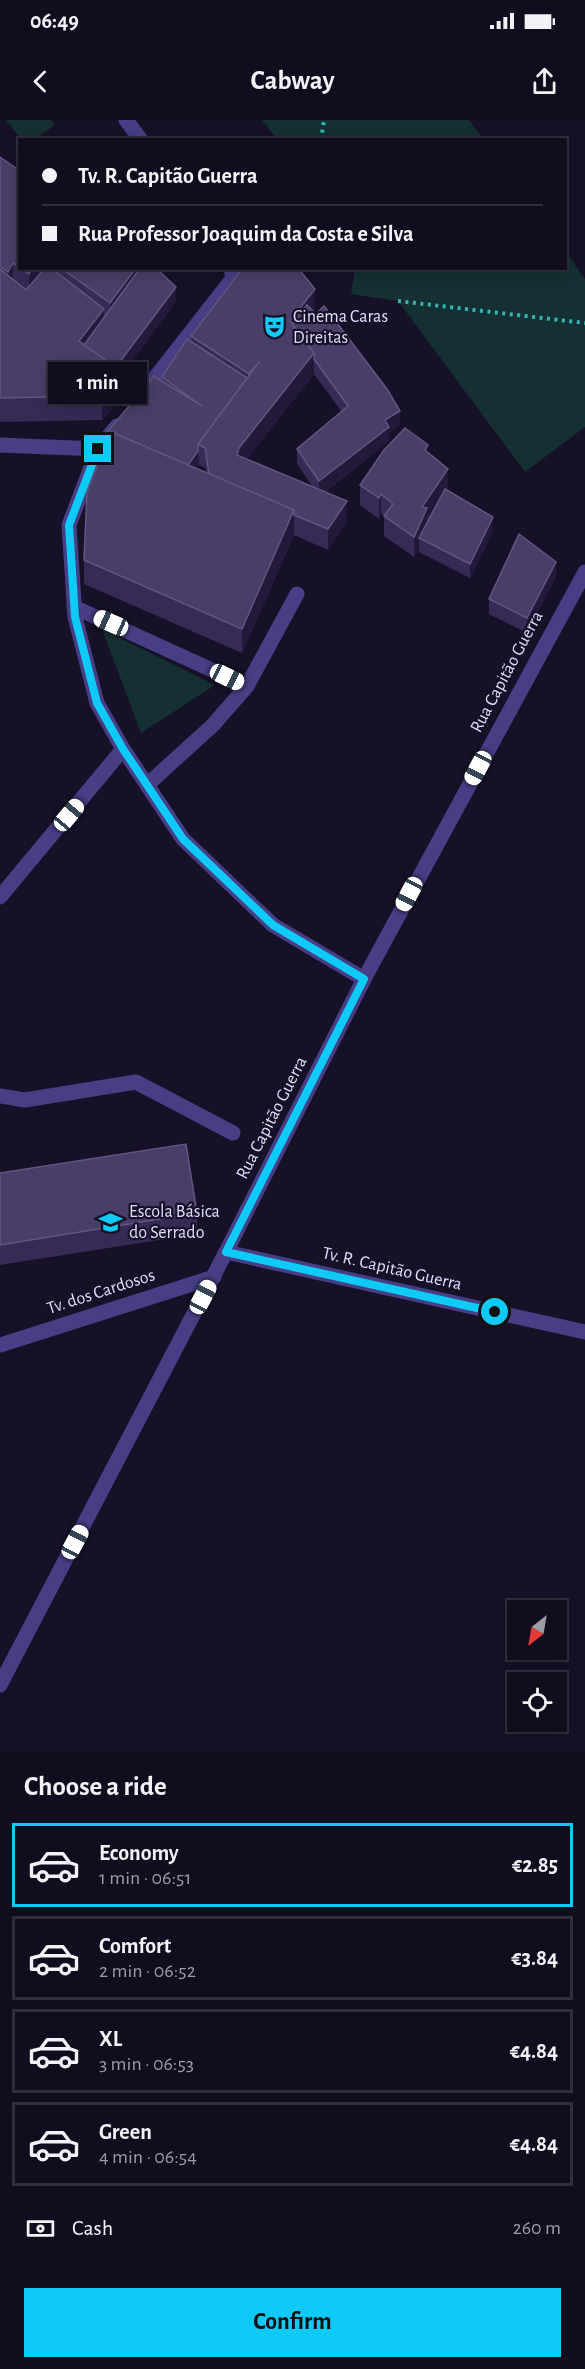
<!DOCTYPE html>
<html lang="en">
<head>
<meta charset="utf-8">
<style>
  body { margin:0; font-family:"Alegreya Sans",sans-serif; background:#1a1627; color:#f1f3f6; height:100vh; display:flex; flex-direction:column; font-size:22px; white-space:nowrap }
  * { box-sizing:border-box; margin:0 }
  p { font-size:20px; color:#9c9ca4 }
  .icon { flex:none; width:33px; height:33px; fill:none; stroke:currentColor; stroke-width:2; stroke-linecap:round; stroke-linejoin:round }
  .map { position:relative; height:1631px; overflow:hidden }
  .side { display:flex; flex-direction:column; background:#110d1e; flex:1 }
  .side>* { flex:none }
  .guide { position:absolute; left:18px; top:18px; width:549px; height:132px; border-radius:0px; box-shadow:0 3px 15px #0003,0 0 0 2px #302d3c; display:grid; align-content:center; height:132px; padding:0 24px; background:#110d1e }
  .needle { width:39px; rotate:211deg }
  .buttons { position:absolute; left:507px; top:1480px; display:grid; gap:12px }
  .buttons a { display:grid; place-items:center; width:60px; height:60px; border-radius:0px; background:#110d1e; box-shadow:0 3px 15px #0003,0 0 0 2px #302d3c; font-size:30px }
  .end { position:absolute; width:27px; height:27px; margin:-14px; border:8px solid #0dcbf6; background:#111; box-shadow:0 0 0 3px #111 }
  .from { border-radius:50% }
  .bubble { position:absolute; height:42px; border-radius:0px; background:#110d1e; box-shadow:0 3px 15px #0003,0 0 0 2px #302d3c; font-size:20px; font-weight:600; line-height:42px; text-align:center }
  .car { position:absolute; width:18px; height:36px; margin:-18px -9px; border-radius:8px; box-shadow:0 0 4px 2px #0007; background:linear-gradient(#fff 24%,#345 0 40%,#fff 0 76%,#345 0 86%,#fff 0) }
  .guide b { display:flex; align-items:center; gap:21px; height:57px; font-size:22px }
  .guide b+b { border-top:2px solid #302d3c }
  .guide i { width:15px; height:15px; background:#f1f3f6 }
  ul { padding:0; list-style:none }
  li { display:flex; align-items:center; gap:18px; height:84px; margin:0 12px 9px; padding:0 12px; border:3px solid #302d3c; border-radius:0px }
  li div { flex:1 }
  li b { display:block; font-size:22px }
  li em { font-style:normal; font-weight:600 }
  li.on { border-color:#0dcbf6 }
  li>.icon { width:54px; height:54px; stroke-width:1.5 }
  h2 { padding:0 24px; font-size:27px; line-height:72px }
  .pay { display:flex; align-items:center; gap:15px; height:66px; padding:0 24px; font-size:22px }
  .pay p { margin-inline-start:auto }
  .action { display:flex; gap:12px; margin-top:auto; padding:12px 24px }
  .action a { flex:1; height:69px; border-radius:0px; background:#0dcbf6; color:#111; font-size:24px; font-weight:600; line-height:69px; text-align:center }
  .status { display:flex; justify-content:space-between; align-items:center; height:42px; padding:0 30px; background:#110d1e; direction:ltr }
  .status svg { height:16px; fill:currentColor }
  header { display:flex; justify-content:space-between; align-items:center; height:78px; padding:0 24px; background:#110d1e; font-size:27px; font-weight:600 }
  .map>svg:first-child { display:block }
  .green { fill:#143032 }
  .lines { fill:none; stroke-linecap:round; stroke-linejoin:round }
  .path { stroke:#35b3b6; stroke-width:4; stroke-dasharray:3 4.5; stroke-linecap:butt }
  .street { stroke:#473e85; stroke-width:15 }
  .wall { fill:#372b55; fill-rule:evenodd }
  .shaded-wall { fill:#22193b }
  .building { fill:#493e67; stroke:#61567f; stroke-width:1.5 }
  .route { stroke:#0dcbf6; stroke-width:8 }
  .labels { text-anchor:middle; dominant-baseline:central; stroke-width:4.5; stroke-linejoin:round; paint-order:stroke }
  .poi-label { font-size:18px; fill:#e1dafe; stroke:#171128; text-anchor:start }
  .street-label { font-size:18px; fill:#e1dafe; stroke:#171128 }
</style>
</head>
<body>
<div class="status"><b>06:49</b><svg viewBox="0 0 49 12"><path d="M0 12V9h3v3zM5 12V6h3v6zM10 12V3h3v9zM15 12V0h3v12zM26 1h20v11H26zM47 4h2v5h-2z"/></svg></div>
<header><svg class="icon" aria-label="back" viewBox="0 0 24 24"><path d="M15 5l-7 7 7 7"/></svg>Cabway<svg class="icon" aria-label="share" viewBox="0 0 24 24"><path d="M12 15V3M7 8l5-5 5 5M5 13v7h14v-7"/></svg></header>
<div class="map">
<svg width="585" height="1631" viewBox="0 0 585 1631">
  <rect width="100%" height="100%" fill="#171128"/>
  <!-- green -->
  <g class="green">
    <polygon points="6,0 51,0 55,5 35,19 21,19"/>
    <polygon points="262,0 469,0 483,19 277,19"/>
    <polygon points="566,132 585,159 585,307 525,352 398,181 351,174 355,149 566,148"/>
    <polygon points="102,509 215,565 141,613"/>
  </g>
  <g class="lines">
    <!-- path -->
    <g class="path">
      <polyline points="321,20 324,0"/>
      <polyline points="398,181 585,203"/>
    </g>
    <!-- street -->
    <g class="street">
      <polyline points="126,0 141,20"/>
      <polyline points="143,273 233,158 231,148"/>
      <polyline points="117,306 98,329 69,405 75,497 97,583 123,629 183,719 273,805 364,859"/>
      <polyline points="0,325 98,329"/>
      <polyline points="74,487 247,566"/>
      <polyline points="147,665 213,605 247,566 297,474"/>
      <polyline points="0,777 123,629"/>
      <polyline points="0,976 25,980 136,962 233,1013"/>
      <polyline points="226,1132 585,1212"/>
      <polyline points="0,1225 214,1157"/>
      <polyline points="0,1565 226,1132 364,859 585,452"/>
    </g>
  </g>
  <!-- wall -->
  <g class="wall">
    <polygon points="0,37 20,51 20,148 156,148 176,181 123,253 123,276 102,300 0,302"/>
    <path d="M315,189L313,191L400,305L389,313V321L325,372L347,401L328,430L294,415L242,533L84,464V440L104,329V316L162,261V257L191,221V216ZM314,254L342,292L297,329V344L312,366L247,339ZM199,345L205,348L206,352L196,348Z"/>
    <polygon points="428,333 448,369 447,370 493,411 470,458 419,432 419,427 414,437 384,416 384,396 381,394 379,399 360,385 360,365"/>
    <polygon points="556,457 527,513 489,494 489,479"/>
    <polygon points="0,1053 197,1093 197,1114 0,1145"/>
  </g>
  <!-- shaded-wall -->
  <g class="shaded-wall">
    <polygon points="13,143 13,163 8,173 8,152"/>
    <polygon points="32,148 42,148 42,155 29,174 29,154"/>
    <polygon points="136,148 146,148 110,204 110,183"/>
    <polygon points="176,167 176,181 123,253 123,276 102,300 102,276 112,253"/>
    <polygon points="315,169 315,189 295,214 290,201"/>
    <polygon points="104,189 104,213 86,236 79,221"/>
    <polygon points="314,233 314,254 239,349 237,335 239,328"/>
    <polygon points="400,291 400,305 389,313 389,321 319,376 319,361 385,300"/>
    <polygon points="198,331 199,345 183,367 183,352"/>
    <polygon points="448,349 448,369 427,399 427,408 419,418 419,427 414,437 414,417 422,387"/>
    <polygon points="381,374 381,394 379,399 379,378"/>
    <polygon points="347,381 347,401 328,430 328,409"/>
    <polygon points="294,390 294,414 242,533 242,509"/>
    <polygon points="493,397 493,411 470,458 470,444"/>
    <polygon points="556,442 556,457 527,513 527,498"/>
  </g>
  <!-- building -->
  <g class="building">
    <polygon points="0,37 20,51 20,147 13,143 8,152 0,146"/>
    <polygon points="21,148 32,148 29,154"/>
    <polygon points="45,148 51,148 104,189 79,221 123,252 102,276 0,278 0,149 26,170"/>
    <polygon points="61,148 136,148 110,183"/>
    <polygon points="140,148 156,148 176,167 116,247 84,225"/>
    <polygon points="243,148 298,148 315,169 290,201 314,233 239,328 237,335 347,381 328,409 294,395 294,390 209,354 205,328 198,324 260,241 249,254 191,216"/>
    <polygon points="307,185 316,194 324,186 387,269 400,291 385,300 389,307 319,361 297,329 348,286 314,239 314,233 292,204"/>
    <polygon points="187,219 247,258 198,324 198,331 188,345 111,312 109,318 104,316 154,256 202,286 162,257"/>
    <polygon points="405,308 428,325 425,330 448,349 422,387 427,388 414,417 384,396 393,384 381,374 379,378 360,365 384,330"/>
    <polygon points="111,312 294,390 242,509 84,440 87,372"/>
    <polygon points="445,369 493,397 470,444 419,418"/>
    <polygon points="519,414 556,442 527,498 489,479"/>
    <polygon points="186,1024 197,1093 0,1125 0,1053"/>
  </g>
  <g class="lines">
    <!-- route -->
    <polyline class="route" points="98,329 69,405 75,497 97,583 123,629 183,719 273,805 364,859 226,1132 495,1192"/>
  </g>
  <!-- icons -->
  <defs>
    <symbol id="theatre-bare" viewBox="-9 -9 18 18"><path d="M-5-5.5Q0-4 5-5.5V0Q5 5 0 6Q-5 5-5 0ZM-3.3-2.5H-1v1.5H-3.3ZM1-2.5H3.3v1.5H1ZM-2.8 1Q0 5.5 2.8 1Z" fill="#0dcbf6" stroke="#171128" stroke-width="2.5" paint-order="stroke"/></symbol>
    <symbol id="school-bare" viewBox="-9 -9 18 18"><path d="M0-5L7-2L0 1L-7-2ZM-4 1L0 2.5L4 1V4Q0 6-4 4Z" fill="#0dcbf6" stroke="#171128" stroke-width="2.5" paint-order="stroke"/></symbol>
  </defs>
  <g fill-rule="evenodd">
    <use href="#theatre-bare" x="258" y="190" width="33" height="33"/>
    <use href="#school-bare" x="94" y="1086" width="33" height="33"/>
  </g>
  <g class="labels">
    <!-- poi labels -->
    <g class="poi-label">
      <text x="293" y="197">Cinema Caras<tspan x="293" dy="21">Direitas</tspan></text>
      <text x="129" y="1092">Escola Básica<tspan x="129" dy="21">do Serrado</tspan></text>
    </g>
    <!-- street labels -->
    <g class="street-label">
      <text transform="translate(507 552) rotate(-62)">Rua Capitão Guerra</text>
      <text transform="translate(272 998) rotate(-63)">Rua Capitão Guerra</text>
      <text transform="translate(392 1149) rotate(13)">Tv. R. Capitão Guerra</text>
      <text transform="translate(101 1172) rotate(-18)">Tv. dos Cardosos</text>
    </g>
  </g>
</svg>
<div class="buttons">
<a><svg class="needle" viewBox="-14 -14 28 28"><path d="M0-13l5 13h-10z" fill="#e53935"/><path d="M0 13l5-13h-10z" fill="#9c9ca4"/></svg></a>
<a><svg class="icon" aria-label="locate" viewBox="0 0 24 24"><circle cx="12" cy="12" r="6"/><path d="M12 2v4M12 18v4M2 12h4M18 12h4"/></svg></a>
</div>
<i class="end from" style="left:495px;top:1192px"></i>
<i class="end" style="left:98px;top:329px"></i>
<div class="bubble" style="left:48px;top:242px;width:99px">1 min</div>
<i class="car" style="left:111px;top:503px;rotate:294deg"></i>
<i class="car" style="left:227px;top:557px;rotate:116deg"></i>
<i class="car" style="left:478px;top:648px;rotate:208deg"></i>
<i class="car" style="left:69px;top:695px;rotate:40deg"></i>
<i class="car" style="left:409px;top:774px;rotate:208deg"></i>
<i class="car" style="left:203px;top:1177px;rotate:28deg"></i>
<i class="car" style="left:75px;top:1422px;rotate:28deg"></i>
<div class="guide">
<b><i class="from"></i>Tv. R. Capitão Guerra</b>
<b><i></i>Rua Professor Joaquim da Costa e Silva</b>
</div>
</div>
<section class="side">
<h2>Choose a ride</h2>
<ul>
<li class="on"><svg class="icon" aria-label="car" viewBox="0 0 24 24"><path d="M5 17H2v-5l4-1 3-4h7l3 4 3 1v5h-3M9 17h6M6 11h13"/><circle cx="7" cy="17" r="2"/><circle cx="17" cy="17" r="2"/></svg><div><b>Economy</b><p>1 min · 06:51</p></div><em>€2.85</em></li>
<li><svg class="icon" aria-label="car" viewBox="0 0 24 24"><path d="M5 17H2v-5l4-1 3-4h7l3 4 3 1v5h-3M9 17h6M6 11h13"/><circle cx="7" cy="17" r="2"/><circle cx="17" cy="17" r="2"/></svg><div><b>Comfort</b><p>2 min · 06:52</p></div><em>€3.84</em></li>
<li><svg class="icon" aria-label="car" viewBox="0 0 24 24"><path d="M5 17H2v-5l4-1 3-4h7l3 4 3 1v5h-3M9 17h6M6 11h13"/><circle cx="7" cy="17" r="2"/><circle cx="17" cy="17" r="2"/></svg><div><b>XL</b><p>3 min · 06:53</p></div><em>€4.84</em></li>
<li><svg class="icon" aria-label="car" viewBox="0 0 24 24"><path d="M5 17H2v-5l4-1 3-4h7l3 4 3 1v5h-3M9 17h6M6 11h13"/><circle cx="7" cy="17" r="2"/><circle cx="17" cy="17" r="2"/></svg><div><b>Green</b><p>4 min · 06:54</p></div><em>€4.84</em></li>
</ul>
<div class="pay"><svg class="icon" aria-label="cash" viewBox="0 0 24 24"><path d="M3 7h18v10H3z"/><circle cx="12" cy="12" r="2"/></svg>Cash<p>260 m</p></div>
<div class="action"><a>Confirm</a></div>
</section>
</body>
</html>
